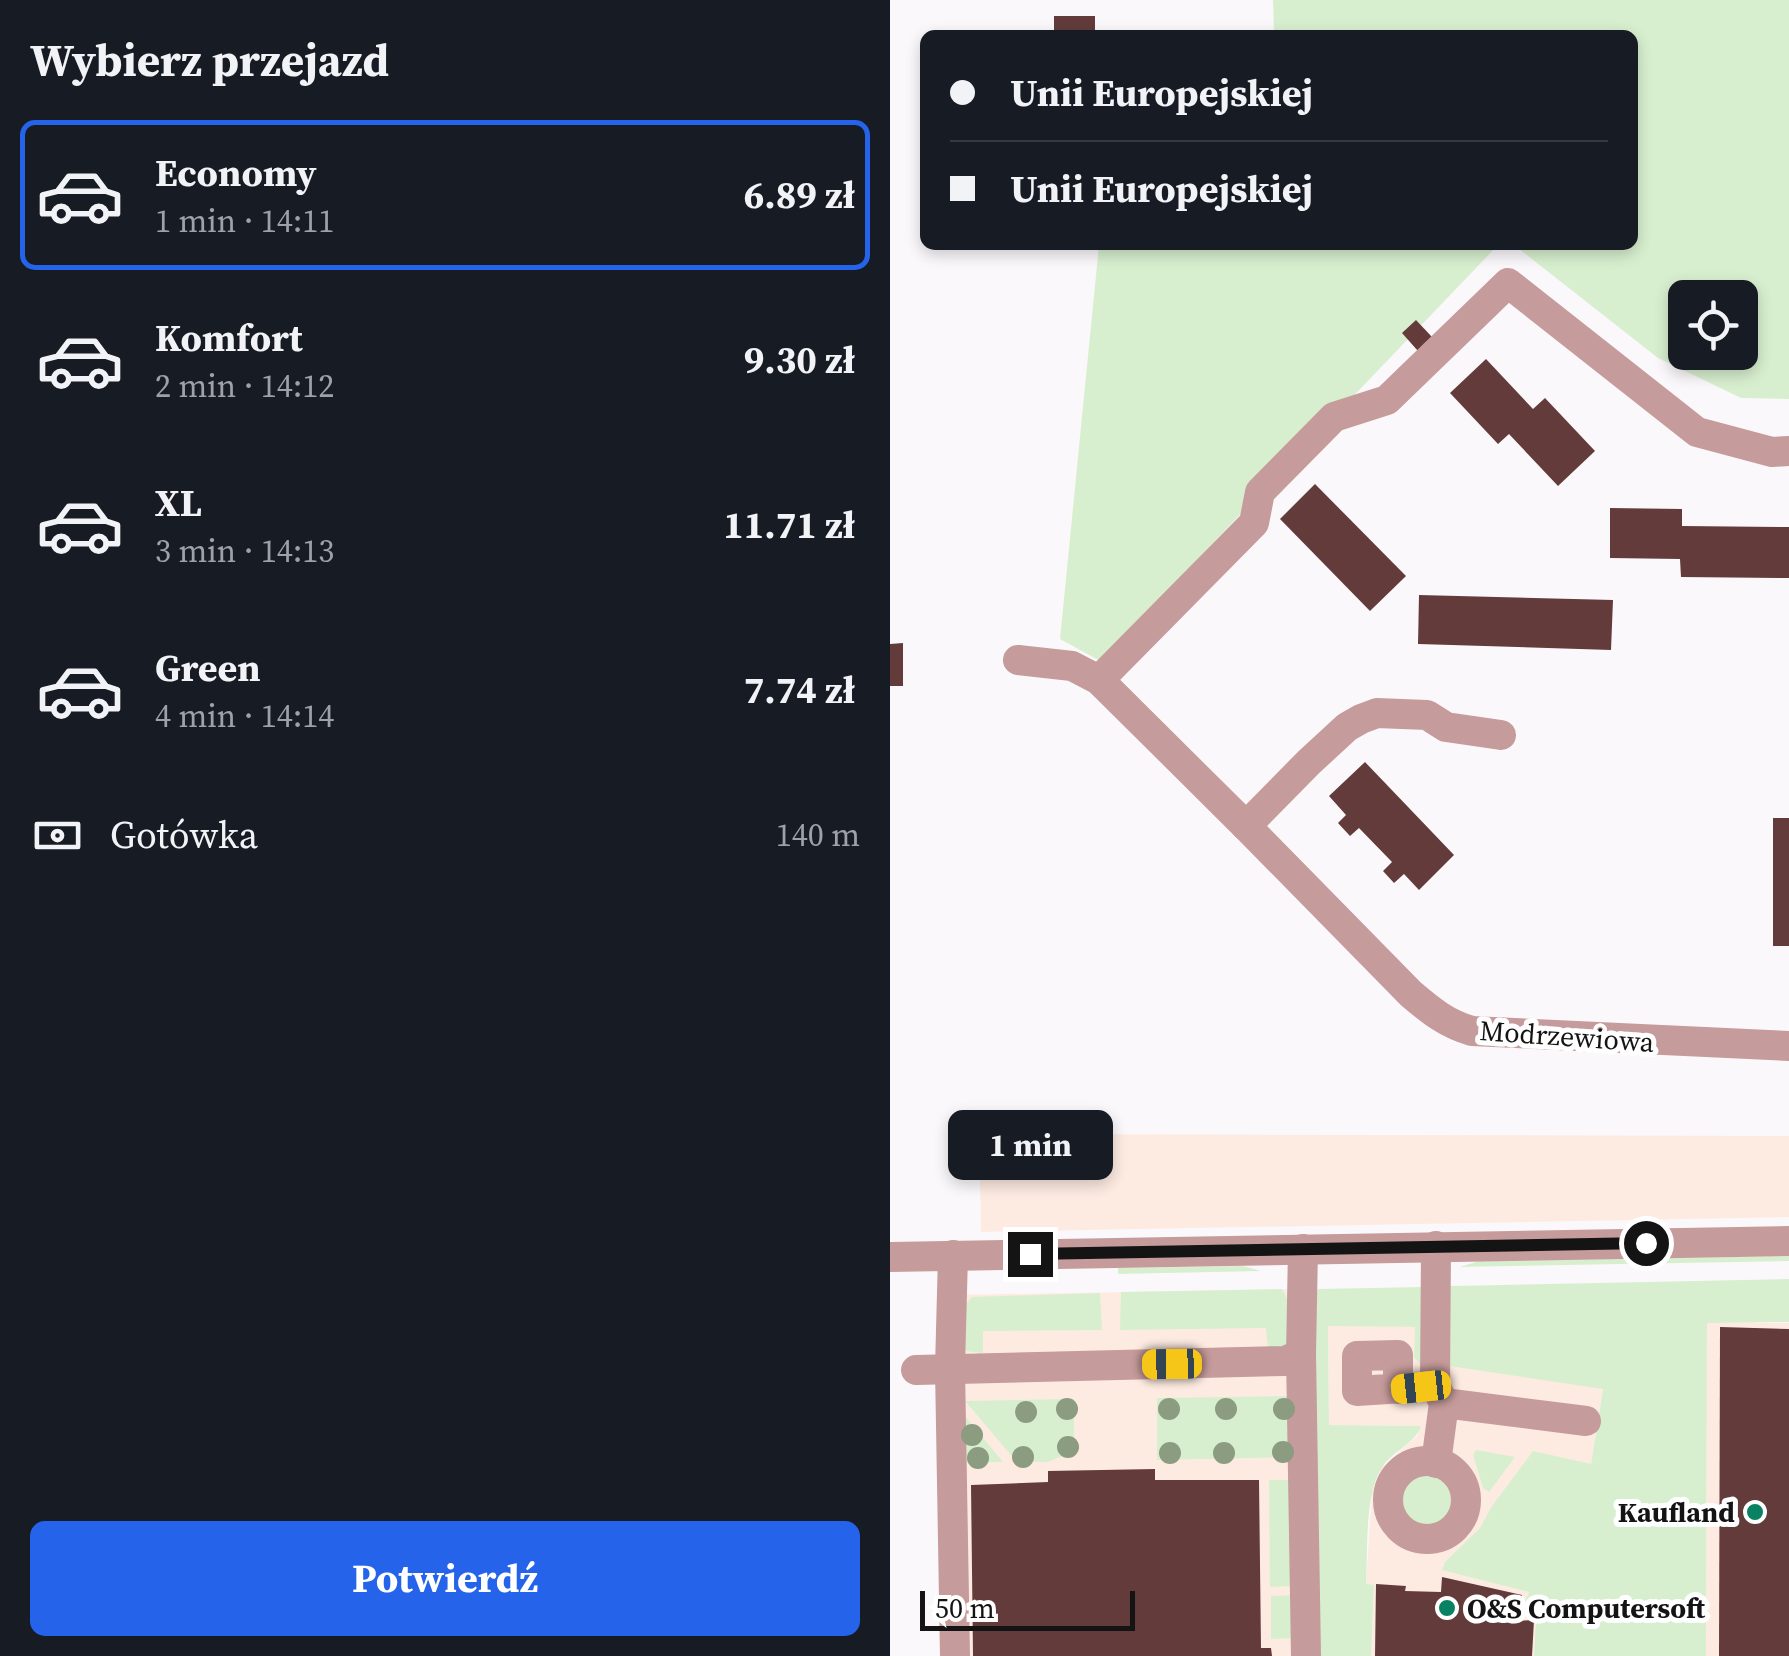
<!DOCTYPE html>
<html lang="pl">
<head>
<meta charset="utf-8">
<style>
  body { margin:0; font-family:"Source Serif 4",serif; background:#20242c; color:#f1f3f6; height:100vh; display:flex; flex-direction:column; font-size:38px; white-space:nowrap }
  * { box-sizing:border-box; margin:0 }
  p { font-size:32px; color:#9ea1a6 }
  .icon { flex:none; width:55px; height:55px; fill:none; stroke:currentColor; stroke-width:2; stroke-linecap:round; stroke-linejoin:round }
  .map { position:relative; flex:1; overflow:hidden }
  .side { display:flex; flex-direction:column; background:#171b24; width:890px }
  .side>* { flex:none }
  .top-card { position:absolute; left:30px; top:30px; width:718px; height:220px; border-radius:15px; box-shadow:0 5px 15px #0003; display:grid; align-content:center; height:220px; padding:0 30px; background:#171b24 }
  .tools { position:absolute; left:778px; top:280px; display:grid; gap:20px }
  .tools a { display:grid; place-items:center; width:90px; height:90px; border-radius:15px; background:#171b24; box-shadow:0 5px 15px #0003; font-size:50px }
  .scale { position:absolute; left:30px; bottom:25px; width:215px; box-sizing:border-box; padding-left:10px; border:5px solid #151415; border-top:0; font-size:28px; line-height:35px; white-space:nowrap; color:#151415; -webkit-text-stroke:8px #fff; paint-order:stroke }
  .end { position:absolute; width:45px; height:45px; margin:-22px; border:12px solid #151415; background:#fff; box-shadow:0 0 0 5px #fff }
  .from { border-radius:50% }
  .bubble { position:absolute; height:70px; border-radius:15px; background:#171b24; box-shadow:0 5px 15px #0003; font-size:32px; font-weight:700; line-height:70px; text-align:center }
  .car { position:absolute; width:30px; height:60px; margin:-30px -15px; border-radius:12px; box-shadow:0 0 8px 2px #0007; background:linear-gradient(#f5c518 24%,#345 0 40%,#f5c518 0 76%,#345 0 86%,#f5c518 0) }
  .top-card b { display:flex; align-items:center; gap:35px; height:95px; font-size:38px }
  .top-card b+b { border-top:2px solid #363941 }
  .top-card i { width:25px; height:25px; background:#f1f3f6 }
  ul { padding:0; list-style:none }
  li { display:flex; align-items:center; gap:30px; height:150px; margin:0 20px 15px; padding:0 10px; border:5px solid transparent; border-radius:15px }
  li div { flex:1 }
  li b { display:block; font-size:38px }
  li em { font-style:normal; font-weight:700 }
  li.active { border-color:#2563eb }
  li>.icon { width:90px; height:90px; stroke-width:1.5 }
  h2 { padding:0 30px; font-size:45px; line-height:120px }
  .pay { display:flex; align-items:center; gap:25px; height:110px; padding:0 30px; font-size:38px }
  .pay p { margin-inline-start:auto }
  .action { display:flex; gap:20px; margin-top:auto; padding:20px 30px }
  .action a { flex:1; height:115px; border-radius:15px; background:#2563eb; color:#fff; font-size:40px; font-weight:700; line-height:115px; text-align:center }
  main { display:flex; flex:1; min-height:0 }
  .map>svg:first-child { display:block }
  .commercial { fill:#fdebe1 }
  .green { fill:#d8efcf; fill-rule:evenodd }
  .building { fill:#633b3b }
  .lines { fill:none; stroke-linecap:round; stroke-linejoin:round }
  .minor { stroke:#c69b9b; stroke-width:30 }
  .tree { fill:#8b9c81 }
  .route { stroke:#151415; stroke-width:12 }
  .poi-dot { fill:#088262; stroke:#fff; stroke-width:4 }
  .labels { text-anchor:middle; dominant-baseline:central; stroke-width:10; stroke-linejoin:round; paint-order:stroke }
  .street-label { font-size:28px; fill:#151415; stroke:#fff }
  .poi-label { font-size:28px; font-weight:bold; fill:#151415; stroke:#fff; text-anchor:end }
</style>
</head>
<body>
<main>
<section class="side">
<h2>Wybierz przejazd</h2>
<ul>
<li class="active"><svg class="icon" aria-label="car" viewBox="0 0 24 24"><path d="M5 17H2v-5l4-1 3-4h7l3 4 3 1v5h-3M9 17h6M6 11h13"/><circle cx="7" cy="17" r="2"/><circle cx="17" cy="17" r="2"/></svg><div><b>Economy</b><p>1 min · 14:11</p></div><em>6.89 zł</em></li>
<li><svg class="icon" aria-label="car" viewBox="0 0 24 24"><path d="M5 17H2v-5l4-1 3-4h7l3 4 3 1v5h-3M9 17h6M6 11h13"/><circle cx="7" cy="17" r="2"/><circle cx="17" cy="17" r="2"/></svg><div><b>Komfort</b><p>2 min · 14:12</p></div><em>9.30 zł</em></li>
<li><svg class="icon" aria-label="car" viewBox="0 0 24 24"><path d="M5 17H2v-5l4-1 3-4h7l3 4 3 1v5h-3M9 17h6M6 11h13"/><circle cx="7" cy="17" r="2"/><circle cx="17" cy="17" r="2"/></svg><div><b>XL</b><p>3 min · 14:13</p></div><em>11.71 zł</em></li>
<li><svg class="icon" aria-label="car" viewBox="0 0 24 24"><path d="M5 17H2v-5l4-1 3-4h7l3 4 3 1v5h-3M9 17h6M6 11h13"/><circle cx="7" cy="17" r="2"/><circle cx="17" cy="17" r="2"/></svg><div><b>Green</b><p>4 min · 14:14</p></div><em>7.74 zł</em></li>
</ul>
<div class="pay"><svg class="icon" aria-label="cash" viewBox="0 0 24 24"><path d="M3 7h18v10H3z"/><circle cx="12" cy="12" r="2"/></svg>Gotówka<p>140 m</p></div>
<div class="action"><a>Potwierdź</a></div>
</section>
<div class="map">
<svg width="899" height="1656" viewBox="0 0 899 1656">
  <rect width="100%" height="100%" fill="#fbf8fb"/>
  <!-- commercial -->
  <g class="commercial">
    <polygon points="89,1134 899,1136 899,1217 91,1232"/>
    <polygon points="411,1289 416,1656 65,1656 61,1295"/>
    <polygon points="817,1322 899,1323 899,1656 816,1656"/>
    <polygon points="438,1325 526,1327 524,1357 559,1366 713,1388 701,1464 590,1528 553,1569 639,1592 629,1617 646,1617 644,1656 481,1656 484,1586 476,1585 482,1492 491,1468 527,1436 530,1426 439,1425"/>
  </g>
  <!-- green -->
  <g class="green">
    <path d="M383,0H899V399L851,398L768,358L624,245H742V35H384ZM795,298H850V352H795Z"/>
    <polygon points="209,245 608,245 210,661 170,639"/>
    <polygon points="899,1256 899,1261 570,1267 589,1261"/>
    <polygon points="353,1266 371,1271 228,1274 228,1268"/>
    <polygon points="899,1279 899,1322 817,1323 816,1656 644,1656 646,1618 628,1617 639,1592 552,1570 555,1562 590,1528 602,1506 643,1451 701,1464 713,1389 559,1366 560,1286"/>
    <path d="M532,1287L531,1365L524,1357L525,1327L438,1326L439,1425L531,1426C525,1444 504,1450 493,1466C474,1493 478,1551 476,1584L484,1585L481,1656H427L423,1301L428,1289Z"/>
    <path d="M392,1289C402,1304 406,1330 395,1346L378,1349L376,1328L230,1330L231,1292Z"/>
    <polygon points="210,1293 212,1330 93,1331 93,1353 74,1351 76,1304 82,1297"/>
    <polygon points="402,1396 404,1457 267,1460 267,1398"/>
    <polygon points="184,1399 184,1451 158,1462 126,1461 75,1401"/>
    <polygon points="70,1410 113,1462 71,1463"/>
    <polygon points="586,1450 625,1457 599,1492 593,1488 583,1455"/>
    <circle cx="537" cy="1500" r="28"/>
    <polygon points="379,1480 404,1480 405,1586 380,1587"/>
    <polygon points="405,1595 406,1638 381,1639 381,1596"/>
  </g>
  <!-- building -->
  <g class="building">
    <rect x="164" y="16" width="41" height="19"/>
    <polygon points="526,320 542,337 528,351 512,333"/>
    <polygon points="596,359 643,409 655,398 705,451 668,486 619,434 608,444 560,393"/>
    <polygon points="425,484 516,576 480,611 390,519"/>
    <polygon points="720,508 792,509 792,526 899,527 899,578 791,577 790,559 720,558"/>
    <polygon points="529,595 723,600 721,650 528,644"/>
    <polygon points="13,643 13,686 0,686 0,644"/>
    <polygon points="475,762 564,855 529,890 514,874 504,883 493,871 502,862 469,828 460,836 448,823 456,815 439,796"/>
    <rect x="883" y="818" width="16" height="128"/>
    <polygon points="830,1327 899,1329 899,1656 829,1656"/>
    <polygon points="265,1469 265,1480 369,1480 371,1648 381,1648 382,1656 83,1656 81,1485 158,1482 158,1471"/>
    <polygon points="552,1577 632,1595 623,1621 644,1620 642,1656 485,1656 486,1584 516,1586 515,1591 551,1592"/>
  </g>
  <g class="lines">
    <!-- minor -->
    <g class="minor">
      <polyline points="128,660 182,666 209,680 356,826"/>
      <polyline points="209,680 364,523 370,492 444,417 497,400 618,283 807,432 882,452 899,451"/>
      <path d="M611,735L556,727L537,715L487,713L471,719L457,727L419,762L356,826L521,994C541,1011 557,1024 582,1031L899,1046"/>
      <polyline points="63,1255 60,1368 65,1656"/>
      <polyline points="0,1257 899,1241"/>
      <polyline points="411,1354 416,1656"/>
      <polyline points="26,1370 395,1361 411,1354 413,1249"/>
      <polyline points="508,1389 508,1355 467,1356 467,1391 545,1386"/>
      <polyline points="554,1403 696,1421"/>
      <circle cx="537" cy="1500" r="39"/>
      <polyline points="546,1463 554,1403 545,1386 546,1246"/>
    </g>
  </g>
  <!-- trees -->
  <g class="tree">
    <circle cx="177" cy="1409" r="11"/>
    <circle cx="279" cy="1409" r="11"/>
    <circle cx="336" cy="1409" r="11"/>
    <circle cx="394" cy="1409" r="11"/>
    <circle cx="136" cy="1412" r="11"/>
    <circle cx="82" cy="1435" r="11"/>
    <circle cx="178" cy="1447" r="11"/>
    <circle cx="393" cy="1452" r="11"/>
    <circle cx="280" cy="1453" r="11"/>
    <circle cx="334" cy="1453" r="11"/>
    <circle cx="133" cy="1457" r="11"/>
    <circle cx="88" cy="1458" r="11"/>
  </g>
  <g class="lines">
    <!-- route -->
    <polyline class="route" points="140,1254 756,1243"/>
  </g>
  <!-- markers -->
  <g class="poi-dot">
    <circle cx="865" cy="1512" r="10"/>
    <circle cx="557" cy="1608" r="10"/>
  </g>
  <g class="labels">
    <!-- street labels -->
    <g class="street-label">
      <text transform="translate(677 1036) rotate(4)">Modrzewiowa</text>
    </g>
    <!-- poi labels -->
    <g class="poi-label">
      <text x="845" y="1512">Kaufland</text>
      <text x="577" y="1608" text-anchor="start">O&amp;S Computersoft</text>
    </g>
  </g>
</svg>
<div class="tools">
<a><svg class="icon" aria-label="locate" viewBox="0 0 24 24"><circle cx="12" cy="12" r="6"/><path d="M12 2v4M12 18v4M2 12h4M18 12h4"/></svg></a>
</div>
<div class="scale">50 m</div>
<i class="end from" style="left:756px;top:1243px"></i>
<i class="end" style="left:140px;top:1254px"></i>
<div class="bubble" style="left:58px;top:1110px;width:165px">1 min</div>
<i class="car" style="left:282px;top:1364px;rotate:269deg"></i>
<i class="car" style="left:531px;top:1387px;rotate:264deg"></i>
<div class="top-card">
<b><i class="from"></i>Unii Europejskiej</b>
<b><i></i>Unii Europejskiej</b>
</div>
</div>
</main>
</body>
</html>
